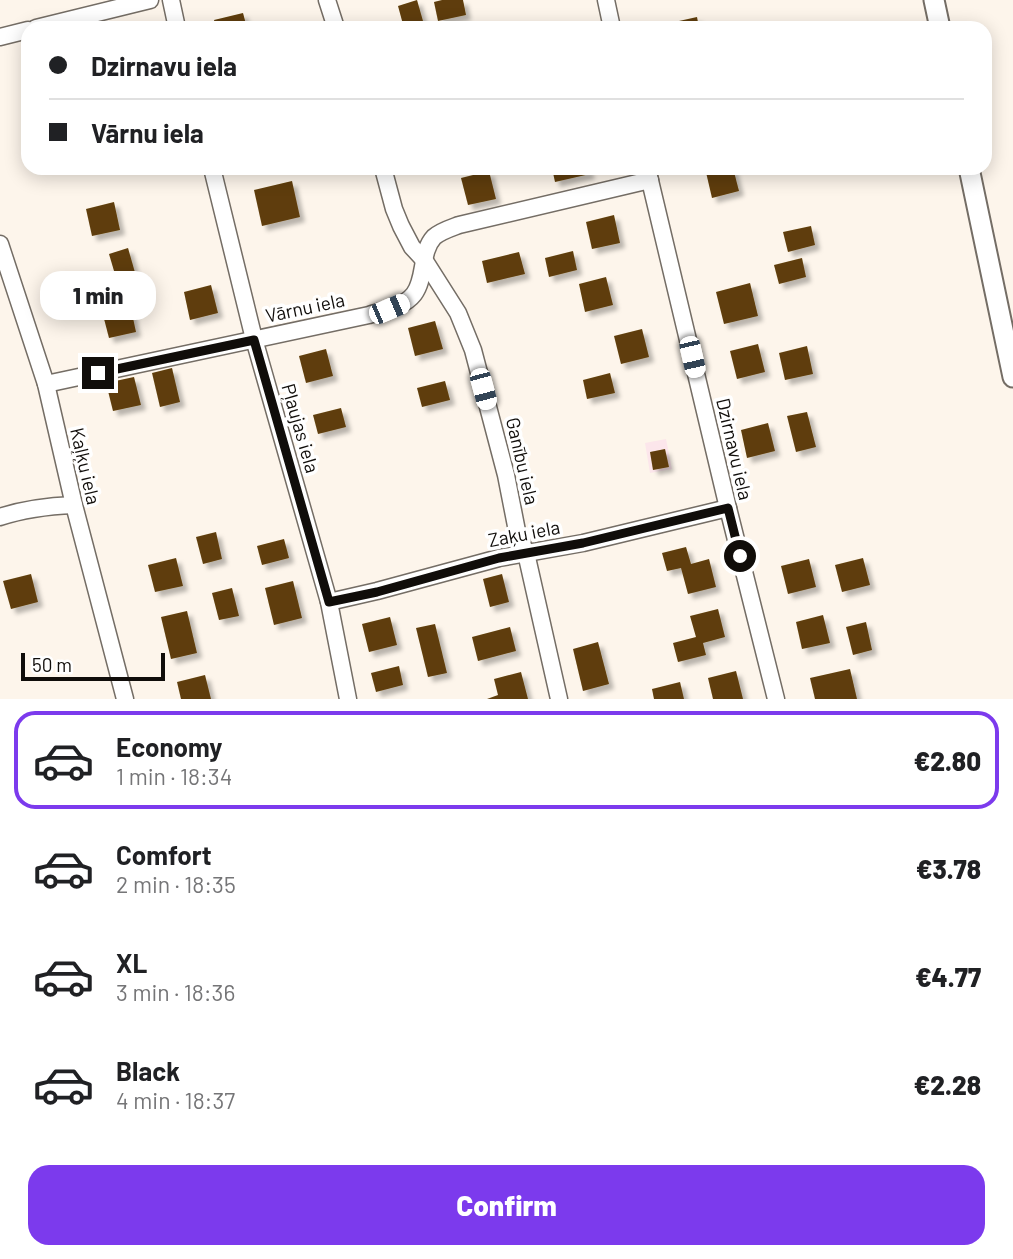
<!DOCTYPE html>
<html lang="en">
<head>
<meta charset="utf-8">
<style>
  body { margin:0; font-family:Barlow,sans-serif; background:#f2f2f2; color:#202124; height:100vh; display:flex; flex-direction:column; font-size:26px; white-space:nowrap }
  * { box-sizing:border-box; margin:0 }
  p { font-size:23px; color:#757577 }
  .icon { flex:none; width:38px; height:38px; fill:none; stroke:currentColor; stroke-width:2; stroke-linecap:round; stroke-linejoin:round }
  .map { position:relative; height:699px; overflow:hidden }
  .sheet { display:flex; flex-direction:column; background:#fff; flex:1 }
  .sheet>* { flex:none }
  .top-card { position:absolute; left:21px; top:21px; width:971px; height:154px; border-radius:21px; box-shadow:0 4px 18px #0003; display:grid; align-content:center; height:154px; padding:0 28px; background:#fff }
  .scale { position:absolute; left:21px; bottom:18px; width:144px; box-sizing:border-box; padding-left:7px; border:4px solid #100d0a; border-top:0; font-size:19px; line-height:24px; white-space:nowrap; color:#100d0a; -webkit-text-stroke:5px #fff; paint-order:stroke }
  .end { position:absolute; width:32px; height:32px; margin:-16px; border:9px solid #100d0a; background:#fff; box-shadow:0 0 0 4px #fff }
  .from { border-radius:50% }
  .bubble { position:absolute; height:49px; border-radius:21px; background:#fff; box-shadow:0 4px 18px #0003; font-size:23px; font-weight:800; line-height:49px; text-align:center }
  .car { position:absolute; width:21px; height:42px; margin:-21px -10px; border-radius:9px; box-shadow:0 0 5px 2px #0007; background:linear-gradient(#fff 24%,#345 0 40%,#fff 0 76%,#345 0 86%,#fff 0) }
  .top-card b { display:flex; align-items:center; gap:24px; height:66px; font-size:26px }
  .top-card b+b { border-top:2px solid #e0e0e0 }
  .top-card i { width:18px; height:18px; background:#202124 }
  ul { padding:12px 0 0; list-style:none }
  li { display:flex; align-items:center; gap:21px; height:98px; margin:0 14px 10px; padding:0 14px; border:4px solid transparent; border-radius:21px }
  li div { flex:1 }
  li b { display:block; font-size:26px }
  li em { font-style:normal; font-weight:800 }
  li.active { border-color:#7c3aed }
  li>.icon { width:63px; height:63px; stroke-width:1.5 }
  .button { display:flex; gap:14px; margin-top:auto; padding:14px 28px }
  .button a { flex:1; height:80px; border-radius:21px; background:#7c3aed; color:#fff; font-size:28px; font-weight:800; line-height:80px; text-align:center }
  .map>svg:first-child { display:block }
  .industrial { fill:#fce6eb }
  .building { fill:#5f3e09; filter:url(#shadow) }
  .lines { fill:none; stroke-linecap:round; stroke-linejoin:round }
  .minor-casing { stroke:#746d65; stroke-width:19 }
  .tertiary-casing { stroke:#746d65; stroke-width:23 }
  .minor { stroke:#fff; stroke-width:16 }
  .tertiary { stroke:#fff; stroke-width:19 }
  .route { stroke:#100d0a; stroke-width:9 }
  .labels { text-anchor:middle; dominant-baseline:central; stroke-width:7; stroke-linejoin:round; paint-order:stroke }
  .street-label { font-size:19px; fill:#100d0a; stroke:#fff }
</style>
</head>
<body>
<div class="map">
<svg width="1013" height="699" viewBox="0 0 1013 699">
  <defs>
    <filter id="shadow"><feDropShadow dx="5" dy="5" stdDeviation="2" flood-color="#0004"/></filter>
  </defs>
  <rect width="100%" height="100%" fill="#fdf5eb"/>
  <!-- industrial -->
  <polygon class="industrial" points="666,439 672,469 650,473 645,443"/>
  <!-- building -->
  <g class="building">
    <polygon points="417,0 425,28 404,28 398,6"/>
    <polygon points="442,0 463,0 466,15 438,21 434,2"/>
    <polygon points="243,13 247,28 216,28 214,20"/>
    <polygon points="697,17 699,28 671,28 670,23"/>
    <polygon points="552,168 588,168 590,174 555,182"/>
    <polygon points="705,168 733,168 739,191 712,198"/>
    <polygon points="489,171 496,199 468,205 461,178"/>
    <polygon points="292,181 300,217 262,226 254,190"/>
    <polygon points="114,202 120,230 92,236 86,209"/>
    <polygon points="614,215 620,243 592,249 586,222"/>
    <polygon points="811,226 815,245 788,252 783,232"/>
    <polygon points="128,248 136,276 117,281 109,254"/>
    <polygon points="573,251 577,270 549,277 545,258"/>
    <polygon points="519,252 525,274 487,283 482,261"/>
    <polygon points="802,258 806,277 779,284 774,265"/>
    <polygon points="606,277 613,305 585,312 579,284"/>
    <polygon points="750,283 758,316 724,324 716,292"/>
    <polygon points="211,285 218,313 190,320 184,292"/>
    <polygon points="130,304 136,332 109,338 102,311"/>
    <polygon points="435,321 443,349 415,356 408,328"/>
    <polygon points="642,329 649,357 621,364 614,336"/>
    <polygon points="758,344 765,372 737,379 730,351"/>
    <polygon points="807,346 813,374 785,380 779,353"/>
    <polygon points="326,349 333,376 306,383 299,356"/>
    <polygon points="172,368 180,402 160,407 152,373"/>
    <polygon points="610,373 615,393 587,399 583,380"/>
    <polygon points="134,377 141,405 113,411 106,383"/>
    <polygon points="445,381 450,400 422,407 417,388"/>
    <polygon points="341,408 346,427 318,434 313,415"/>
    <polygon points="807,412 816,447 796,452 787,416"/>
    <polygon points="768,423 775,451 747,458 741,430"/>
    <polygon points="665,449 669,467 653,470 650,452"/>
    <polygon points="216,532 222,559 203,564 196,537"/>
    <polygon points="284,539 289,558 262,565 257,546"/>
    <polygon points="686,547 691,564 709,559 716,587 688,594 681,568 667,571 662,553"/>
    <polygon points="176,558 183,586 155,592 148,565"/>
    <polygon points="863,558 870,585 842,592 835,565"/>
    <polygon points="809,559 816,587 788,594 781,566"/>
    <polygon points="31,574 38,602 11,609 3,581"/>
    <polygon points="502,574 509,602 490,607 483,579"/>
    <polygon points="293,581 302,618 274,625 265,588"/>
    <polygon points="232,588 239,616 219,620 212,593"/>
    <polygon points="718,609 725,637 703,643 706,655 678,662 673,643 696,637 690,616"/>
    <polygon points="187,611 197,653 171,659 161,617"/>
    <polygon points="823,615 830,643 802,649 796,622"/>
    <polygon points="390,617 397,645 369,652 362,624"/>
    <polygon points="866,622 872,650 853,655 846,627"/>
    <polygon points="435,624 447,673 428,677 416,628"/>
    <polygon points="510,627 516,651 478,661 472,637"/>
    <polygon points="598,642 609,684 583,691 573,649"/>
    <polygon points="399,666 403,685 376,692 371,673"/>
    <polygon points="850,669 857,699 815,699 810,678"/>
    <polygon points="736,671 743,699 713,699 708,678"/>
    <polygon points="521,672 528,699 487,699 498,695 494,679"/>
    <polygon points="205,675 211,699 181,699 177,682"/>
    <polygon points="680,682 684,699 654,699 652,689"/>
  </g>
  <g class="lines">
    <defs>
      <g id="minor">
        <polyline points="171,0 177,28"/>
        <polyline points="327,0 336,28"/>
        <polyline points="606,0 612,28"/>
        <polyline points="36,28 150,0"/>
        <polyline points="0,37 28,30"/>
        <polyline points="212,168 254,339 329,602 348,699"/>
        <polyline points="383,168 394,209 401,226 412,247 425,261 458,313 473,350 506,475 517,531 526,553 559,699"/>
        <polyline points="647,168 728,508 776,699"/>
        <polyline points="0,244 46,384 74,505 125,699"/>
        <path d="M46,384L369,315C384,310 404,307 414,294C426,278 420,252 434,237C441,231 451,228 459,225L650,180"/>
        <path d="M0,517C24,509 48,506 74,505"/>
        <polyline points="329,602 377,591 499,558 583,543 728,508"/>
      </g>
      <g id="tertiary">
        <polyline points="934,0 940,28"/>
        <polyline points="969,168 1013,377"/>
      </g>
    </defs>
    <!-- minor casing -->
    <use href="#minor" class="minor-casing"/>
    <!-- tertiary casing -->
    <use href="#tertiary" class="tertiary-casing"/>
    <!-- minor -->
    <use href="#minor" class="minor"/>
    <!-- tertiary -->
    <use href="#tertiary" class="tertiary"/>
  </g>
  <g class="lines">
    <!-- route -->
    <polyline class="route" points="98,373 254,340 329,602 377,592 499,558 583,543 728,508 740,556"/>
  </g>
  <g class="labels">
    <!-- street labels -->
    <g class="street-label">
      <text transform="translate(305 307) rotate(-12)">Vārnu iela</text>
      <text transform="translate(301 428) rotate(74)">Pļaujas iela</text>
      <text transform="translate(735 449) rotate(77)">Dzirnavu iela</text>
      <text transform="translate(523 461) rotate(77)">Ganību iela</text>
      <text transform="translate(86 466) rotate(77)">Kaļķu iela</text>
      <text transform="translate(524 533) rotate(-11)">Zaķu iela</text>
    </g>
  </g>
</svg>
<div class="scale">50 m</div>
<i class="end from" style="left:740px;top:556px"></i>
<i class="end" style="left:98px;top:373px"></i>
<div class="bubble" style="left:40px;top:271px;width:116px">1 min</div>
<i class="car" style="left:389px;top:309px;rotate:67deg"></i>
<i class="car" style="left:692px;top:357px;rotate:167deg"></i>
<i class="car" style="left:483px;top:389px;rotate:165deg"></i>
<div class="top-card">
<b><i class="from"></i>Dzirnavu iela</b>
<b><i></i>Vārnu iela</b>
</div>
</div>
<section class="sheet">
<ul>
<li class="active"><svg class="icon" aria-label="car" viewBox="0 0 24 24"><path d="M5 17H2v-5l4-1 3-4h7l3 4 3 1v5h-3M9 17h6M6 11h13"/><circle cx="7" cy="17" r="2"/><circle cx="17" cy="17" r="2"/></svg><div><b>Economy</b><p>1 min · 18:34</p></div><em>€2.80</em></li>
<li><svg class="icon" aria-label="car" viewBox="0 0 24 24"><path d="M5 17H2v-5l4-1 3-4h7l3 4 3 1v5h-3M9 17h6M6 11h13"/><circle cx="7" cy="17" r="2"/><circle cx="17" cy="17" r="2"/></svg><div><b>Comfort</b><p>2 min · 18:35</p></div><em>€3.78</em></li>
<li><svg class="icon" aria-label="car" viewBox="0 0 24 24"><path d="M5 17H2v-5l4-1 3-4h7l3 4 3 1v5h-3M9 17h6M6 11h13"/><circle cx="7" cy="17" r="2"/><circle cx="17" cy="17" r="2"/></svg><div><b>XL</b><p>3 min · 18:36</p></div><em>€4.77</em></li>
<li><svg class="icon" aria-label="car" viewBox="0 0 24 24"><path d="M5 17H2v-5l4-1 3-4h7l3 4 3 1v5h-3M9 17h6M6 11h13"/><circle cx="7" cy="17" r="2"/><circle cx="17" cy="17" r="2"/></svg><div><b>Black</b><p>4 min · 18:37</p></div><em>€2.28</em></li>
</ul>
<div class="button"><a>Confirm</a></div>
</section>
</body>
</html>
